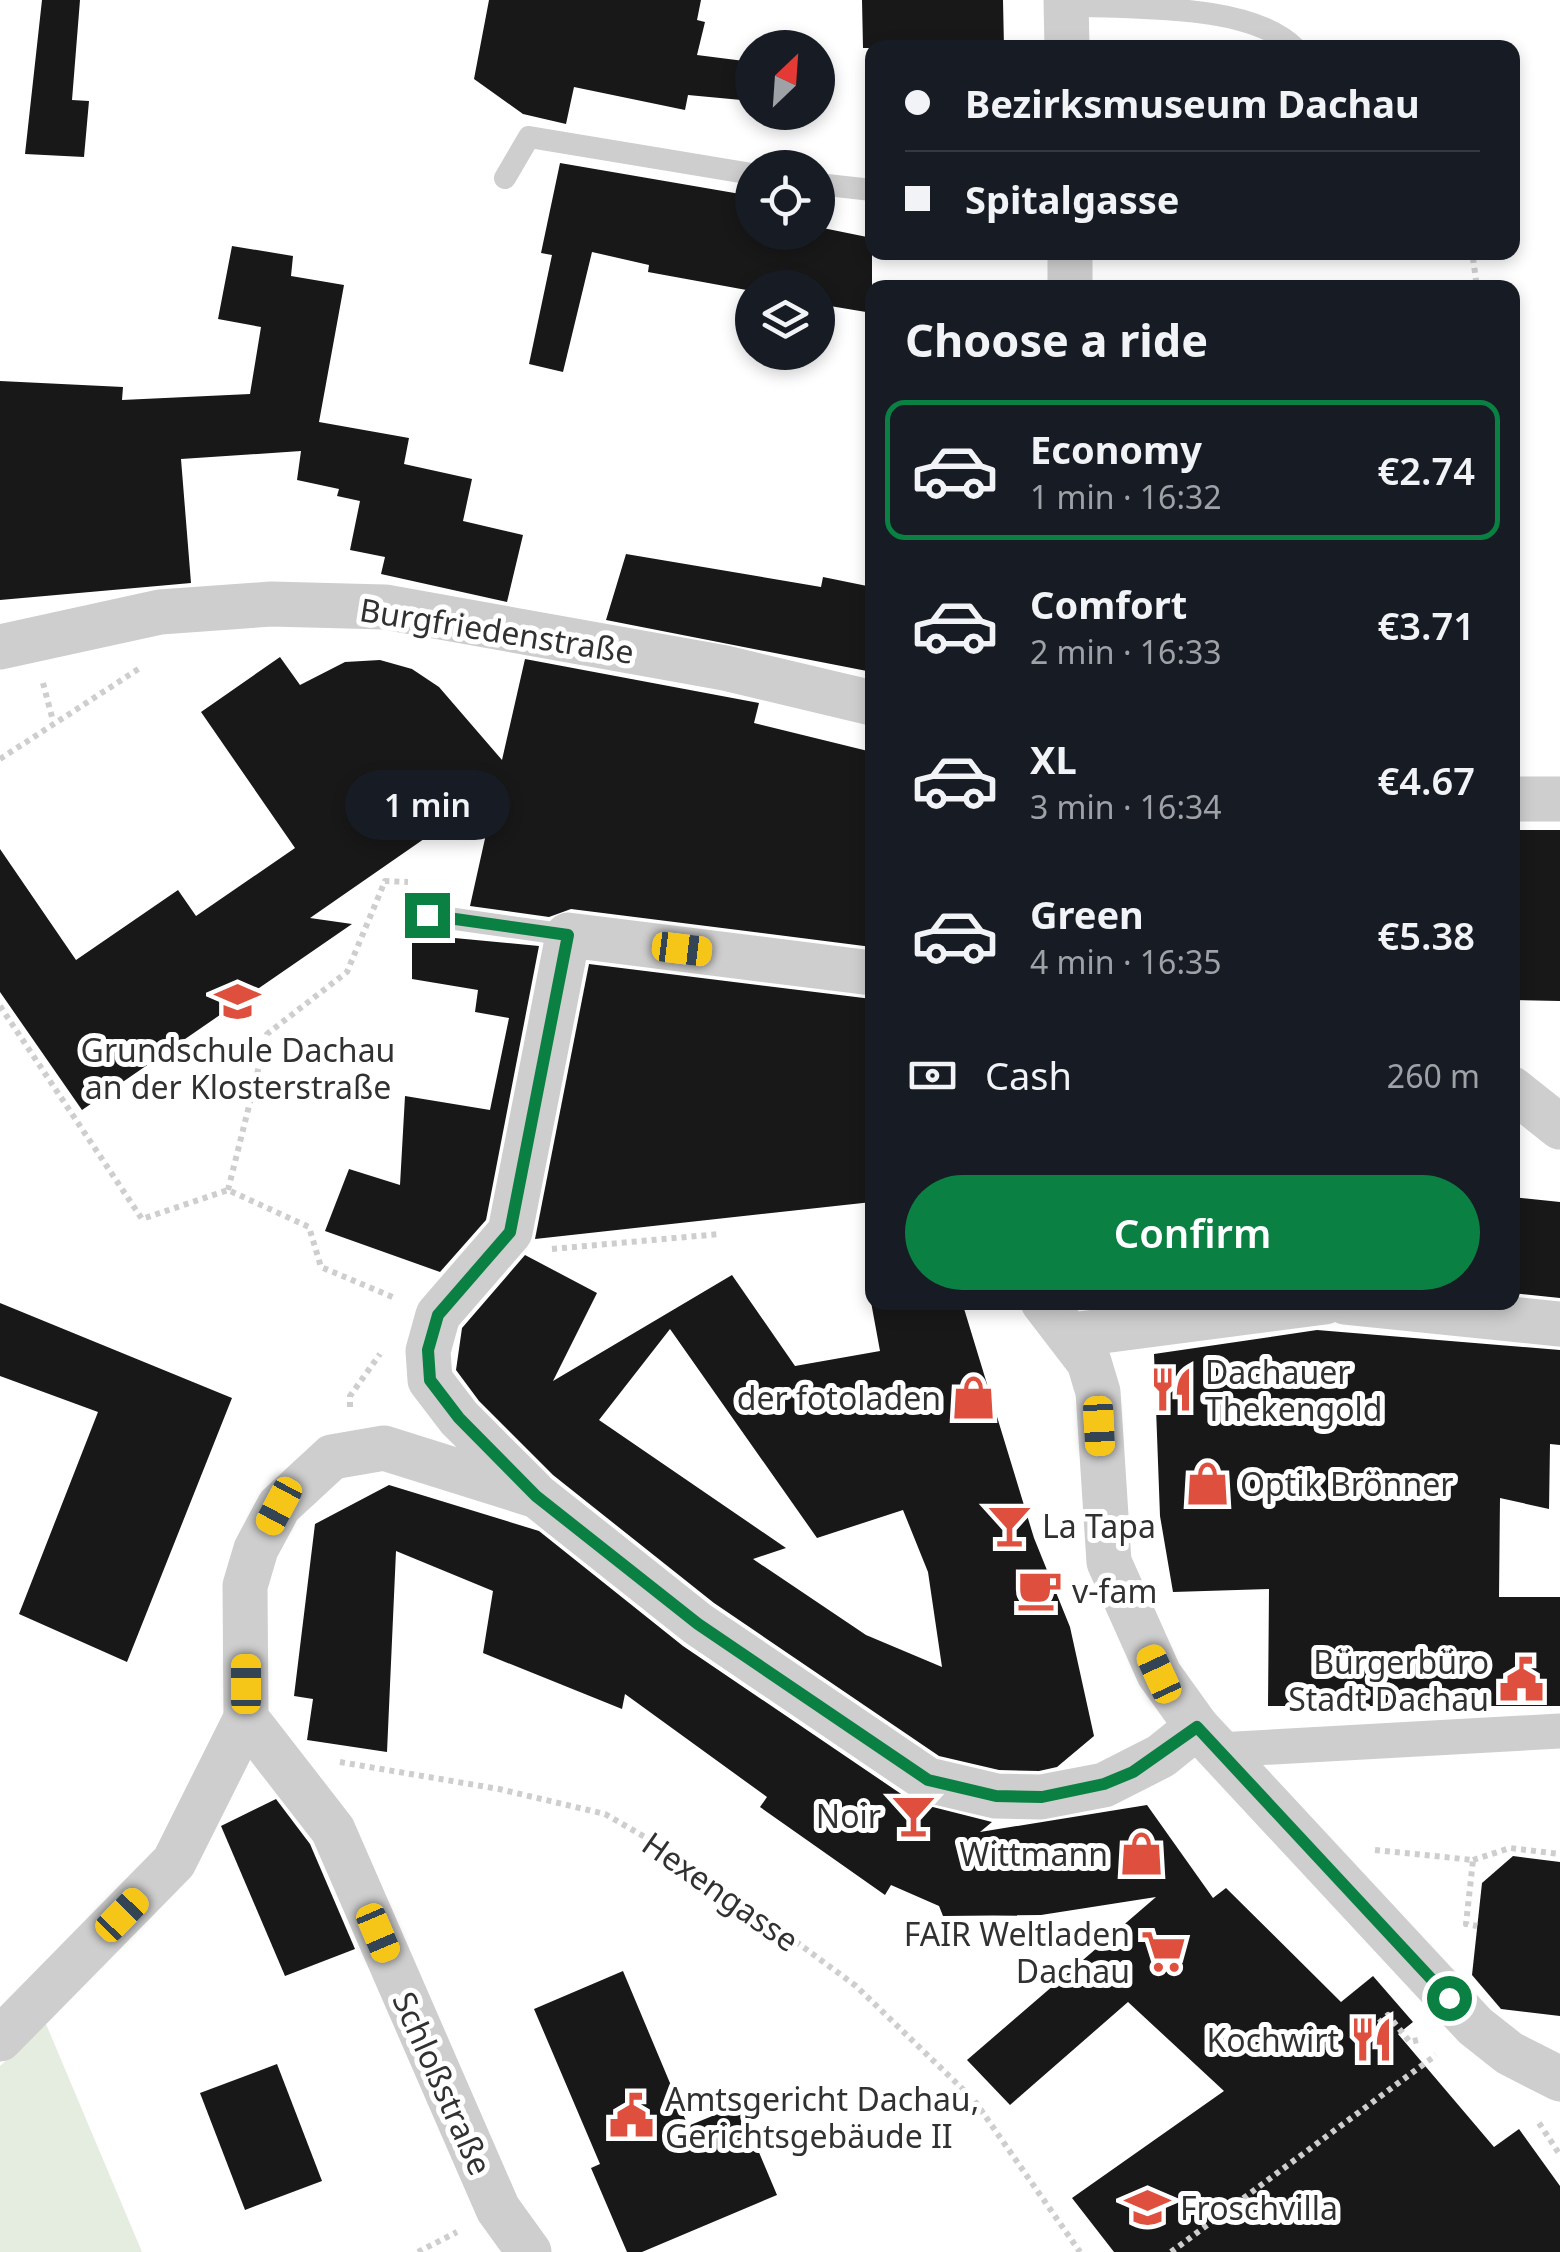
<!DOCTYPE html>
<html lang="en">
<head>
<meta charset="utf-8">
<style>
  body { margin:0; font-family:"Noto Sans",sans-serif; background:#20242c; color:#f1f3f6; height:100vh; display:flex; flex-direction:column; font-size:38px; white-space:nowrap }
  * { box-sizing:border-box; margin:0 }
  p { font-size:32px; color:#9ea1a6 }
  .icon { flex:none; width:55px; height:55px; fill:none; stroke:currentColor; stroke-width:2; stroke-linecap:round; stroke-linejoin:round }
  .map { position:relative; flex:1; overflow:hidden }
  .details { position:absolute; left:865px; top:280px; width:655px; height:1030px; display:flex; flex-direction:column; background:#171b24; border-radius:20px; box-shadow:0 5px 15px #0003 }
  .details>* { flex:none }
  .hud { position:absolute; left:865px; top:40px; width:655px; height:220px; border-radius:20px; box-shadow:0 5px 15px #0003; display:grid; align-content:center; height:220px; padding:0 40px; background:#171b24 }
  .needle { width:65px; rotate:25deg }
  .controls { position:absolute; left:735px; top:30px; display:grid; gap:20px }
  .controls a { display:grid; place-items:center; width:100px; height:100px; border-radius:50%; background:#171b24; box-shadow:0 5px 15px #0003; font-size:50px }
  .end { position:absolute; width:45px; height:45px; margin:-22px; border:12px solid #0b8043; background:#fff; box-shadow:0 0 0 5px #fff }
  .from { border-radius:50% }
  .bubble { position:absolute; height:70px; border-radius:35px; background:#171b24; box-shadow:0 5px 15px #0003; font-size:32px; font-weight:600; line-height:70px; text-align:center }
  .car { position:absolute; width:30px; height:60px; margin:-30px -15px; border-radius:12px; box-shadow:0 0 8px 2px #0007; background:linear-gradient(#f5c518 24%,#345 0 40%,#f5c518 0 76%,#345 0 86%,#f5c518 0) }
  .hud b { display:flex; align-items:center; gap:35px; height:95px; font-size:38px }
  .hud b+b { border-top:2px solid #363941 }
  .hud i { width:25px; height:25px; background:#f1f3f6 }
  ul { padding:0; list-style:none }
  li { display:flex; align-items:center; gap:30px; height:140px; margin:0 20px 15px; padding:0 20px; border:5px solid transparent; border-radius:20px }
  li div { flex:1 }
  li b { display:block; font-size:38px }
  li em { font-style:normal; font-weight:600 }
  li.active { border-color:#0b8043 }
  li>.icon { width:90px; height:90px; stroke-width:1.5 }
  h2 { padding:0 40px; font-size:45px; line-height:120px }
  .pay { display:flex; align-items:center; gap:25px; height:110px; padding:0 40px; font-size:38px }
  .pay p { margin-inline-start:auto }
  .cta { display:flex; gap:20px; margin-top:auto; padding:20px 40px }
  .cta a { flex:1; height:115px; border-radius:60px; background:#0b8043; color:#fff; font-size:40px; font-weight:600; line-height:115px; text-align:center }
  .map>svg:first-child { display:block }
  .green { fill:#e5ede0 }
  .building { fill:#181818; fill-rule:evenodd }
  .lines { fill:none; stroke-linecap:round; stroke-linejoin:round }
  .path { stroke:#cecece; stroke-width:6; stroke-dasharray:5 5; stroke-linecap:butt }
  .service { stroke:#cecece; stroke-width:22 }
  .pedestrian { stroke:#cecece; stroke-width:35 }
  .minor { stroke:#cecece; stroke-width:45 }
  .route { stroke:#0b8043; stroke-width:12 }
  .labels { text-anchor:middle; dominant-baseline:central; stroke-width:10; stroke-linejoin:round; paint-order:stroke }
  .street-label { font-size:32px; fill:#313131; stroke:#fff }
  .poi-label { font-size:32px; fill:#313131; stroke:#fff; text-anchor:start }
</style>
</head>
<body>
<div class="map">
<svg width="1560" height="2252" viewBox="0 0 1560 2252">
  <rect width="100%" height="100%" fill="#fff"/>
  <!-- green -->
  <polygon class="green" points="46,2024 142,2252 0,2252 0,2066"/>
  <!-- building -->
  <g class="building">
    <polygon points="42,0 80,0 72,100 89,101 84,157 25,154"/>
    <polygon points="489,0 701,0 697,20 705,22 697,55 752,62 752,101 688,95 685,110 574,87 566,124 523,114 474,79"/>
    <polygon points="862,0 1003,0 1004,48 863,48"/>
    <polygon points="560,163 752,196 752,232 818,232 818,227 872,238 872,313 818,304 818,288 752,288 752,291 648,272 649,265 592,252 563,372 529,364 552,255 541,253"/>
    <polygon points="232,246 293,256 291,276 344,285 319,422 409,438 404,464 472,479 463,521 523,535 507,602 381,574 385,557 350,550 360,501 337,496 339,489 297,480 301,451 181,459 191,583 0,600 0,381 123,387 122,400 250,394 261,327 218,319"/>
    <polygon points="626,554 821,587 823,577 872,587 872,672 606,620"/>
    <polygon points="280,657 300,685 345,662 380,660 412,669 439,687 502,760 525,659 759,703 754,723 872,752 872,878 865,919 872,920 872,947 571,909 549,917 470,906 496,789 310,918 352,924 82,1110 0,992 0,849 76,960 178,890 196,916 295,848 201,712"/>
    <polygon points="1512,830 1560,830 1560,1001 1512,1000"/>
    <polygon points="412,934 539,946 486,1220 440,1272 325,1231 349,1169 400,1185 405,1096 490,1110 509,1018 475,1012 478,990 412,979"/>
    <polygon points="589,964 872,999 872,1202 535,1239"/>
    <polygon points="1512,1197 1560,1202 1560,1298 1512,1293"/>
    <path d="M525,1255L597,1293L553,1381L732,1275L795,1366L880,1351L871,1302H962L1034,1538L1070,1627L1094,1736L1057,1767L1039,1771L999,1770L939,1756L714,1603L553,1475L479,1401L456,1370L462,1328ZM670,1329L817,1538L903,1510L928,1572L942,1667L866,1635L753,1559L786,1548L599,1420Z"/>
    <polygon points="0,1303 232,1398 127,1662 19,1614 98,1412 0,1376"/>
    <polygon points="1317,1330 1560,1350 1560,1445 1550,1444 1549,1509 1500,1498 1499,1597 1560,1597 1560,1706 1268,1706 1269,1589 1173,1592 1160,1516 1154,1354"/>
    <polygon points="389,1485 539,1531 683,1646 913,1802 992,1822 980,1832 1147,1805 1213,1898 1226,1888 1341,2002 1373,1976 1413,2022 1398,2034 1494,2147 1519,2129 1560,2186 1560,2252 1114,2252 1072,2198 1224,2091 1128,2002 1010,2105 967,2060 1156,1897 1041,1915 943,1916 939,1906 891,1885 885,1895 760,1807 767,1797 625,1694 622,1709 483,1653 493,1591 396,1551 387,1752 307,1740 313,1699 294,1696 315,1524"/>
    <polygon points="276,1799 310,1844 355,1949 285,1976 221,1826"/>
    <polygon points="1513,1856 1560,1862 1560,2016 1501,2009 1472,1975 1482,1883"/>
    <polygon points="623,1971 688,2126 739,2105 777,2195 642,2252 627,2252 591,2168 600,2164 534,2009"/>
    <polygon points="277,2064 322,2181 245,2210 200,2093"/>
  </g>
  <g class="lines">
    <!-- path -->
    <g class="path">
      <polyline points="1473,258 1477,288"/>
      <polyline points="1512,624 1512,693"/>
      <polyline points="43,683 53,721"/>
      <polyline points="0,759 140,668"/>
      <polyline points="0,1006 142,1219 228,1190 309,1227 321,1267 395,1298"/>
      <polyline points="228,1190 267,1034 347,972 385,881 408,882"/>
      <polyline points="552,1249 720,1234"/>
      <polyline points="350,1407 350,1396 380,1354"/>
      <polyline points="340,1762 499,1789 605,1814 688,1862 856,1986 974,2100 1080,2252"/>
      <polyline points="1375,1850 1473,1860 1466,1924 1477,1926"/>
      <polyline points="1473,1860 1510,1848 1560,1854"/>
      <polyline points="1379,2023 1388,2015 1410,2042 1422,2039"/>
      <polyline points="1539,2123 1560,2155"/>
      <polyline points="418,2252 457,2232"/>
      <polyline points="1171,2252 1436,2055"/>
    </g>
    <!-- service -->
    <g class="service">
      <path d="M1066,5C1130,9 1249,2 1295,48"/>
      <polyline points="505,178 529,137 752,174"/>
      <polyline points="818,184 872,190"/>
      <polyline points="427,915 568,935"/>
    </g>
    <!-- pedestrian -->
    <polyline class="pedestrian" points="1218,1750 1560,1731"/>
    <!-- minor -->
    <g class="minor">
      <polyline points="1066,0 1067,48"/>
      <polyline points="1070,252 1070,288"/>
      <polyline points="0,647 160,612 271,604 385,607 725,668 872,703"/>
      <polyline points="1512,799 1560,799"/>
      <polyline points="1512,1089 1560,1127"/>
      <polyline points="1043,1302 1089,1362 1098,1392 1109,1562 1159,1674 1197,1727 1475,2026 1509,2053 1560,2079"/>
      <polyline points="1345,1302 1560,1324"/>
      <polyline points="1072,1335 1325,1302"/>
      <polyline points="533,1492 459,1418 430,1380 428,1351 438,1315 510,1232 568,935 872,973"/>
      <polyline points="0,2039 174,1862 246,1718"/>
      <polyline points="529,2252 498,2209 333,1830 246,1718 245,1586 256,1549 279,1506 332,1457 384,1448 537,1496 698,1624 928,1780 996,1796 1041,1797 1104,1785 1161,1756 1197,1727"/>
    </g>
  </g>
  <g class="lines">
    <!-- route -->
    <polyline class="route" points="427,915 568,935 510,1232 438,1315 428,1350 430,1380 459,1418 536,1496 698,1624 928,1780 996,1796 1042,1797 1104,1784 1133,1772 1197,1727 1449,1998"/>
  </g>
  <!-- icons -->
  <defs>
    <symbol id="school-bare" viewBox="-9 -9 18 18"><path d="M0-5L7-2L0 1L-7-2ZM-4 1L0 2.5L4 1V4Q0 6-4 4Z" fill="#de4f3d" stroke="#fff" stroke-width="2.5" paint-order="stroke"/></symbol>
    <symbol id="restaurant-bare" viewBox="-9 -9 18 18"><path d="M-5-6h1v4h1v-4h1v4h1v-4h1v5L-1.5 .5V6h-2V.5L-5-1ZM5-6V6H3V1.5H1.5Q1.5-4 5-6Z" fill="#de4f3d" stroke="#fff" stroke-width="2.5" paint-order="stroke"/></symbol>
    <symbol id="shop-bare" viewBox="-9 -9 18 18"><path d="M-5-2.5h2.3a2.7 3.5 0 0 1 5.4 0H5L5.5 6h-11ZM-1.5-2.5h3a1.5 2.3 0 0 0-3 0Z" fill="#de4f3d" stroke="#fff" stroke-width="2.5" paint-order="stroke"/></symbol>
    <symbol id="bar-bare" viewBox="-9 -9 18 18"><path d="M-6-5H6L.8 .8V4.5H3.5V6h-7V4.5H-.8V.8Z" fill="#de4f3d" stroke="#fff" stroke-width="2.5" paint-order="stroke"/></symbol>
    <symbol id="cafe-bare" viewBox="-9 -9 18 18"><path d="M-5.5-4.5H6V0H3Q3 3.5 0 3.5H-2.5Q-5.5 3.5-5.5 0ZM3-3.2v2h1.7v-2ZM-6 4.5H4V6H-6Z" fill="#de4f3d" stroke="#fff" stroke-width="2.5" paint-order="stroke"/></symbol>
    <symbol id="civic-bare" viewBox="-9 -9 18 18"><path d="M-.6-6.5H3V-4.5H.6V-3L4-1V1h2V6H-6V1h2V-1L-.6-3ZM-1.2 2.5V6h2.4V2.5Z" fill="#de4f3d" stroke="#fff" stroke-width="2.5" paint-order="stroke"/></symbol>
    <symbol id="supermarket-bare" viewBox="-9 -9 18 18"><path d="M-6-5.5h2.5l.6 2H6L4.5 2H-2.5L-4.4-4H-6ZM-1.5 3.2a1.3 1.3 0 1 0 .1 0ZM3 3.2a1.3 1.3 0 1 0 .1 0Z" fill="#de4f3d" stroke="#fff" stroke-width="2.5" paint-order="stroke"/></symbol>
  </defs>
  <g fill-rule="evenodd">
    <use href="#school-bare" x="206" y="970" width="63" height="63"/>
    <use href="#restaurant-bare" x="1140" y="1358" width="63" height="63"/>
    <use href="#shop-bare" x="942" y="1366" width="63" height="63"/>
    <use href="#shop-bare" x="1176" y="1452" width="63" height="63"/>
    <use href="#bar-bare" x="978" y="1494" width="63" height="63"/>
    <use href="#cafe-bare" x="1008" y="1558" width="63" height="63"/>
    <use href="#civic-bare" x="1490" y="1648" width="63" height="63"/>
    <use href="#bar-bare" x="882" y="1784" width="63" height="63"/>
    <use href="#shop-bare" x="1110" y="1822" width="63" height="63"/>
    <use href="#supermarket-bare" x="1132" y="1920" width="63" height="63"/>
    <use href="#restaurant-bare" x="1340" y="2008" width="63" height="63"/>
    <use href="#civic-bare" x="600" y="2084" width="63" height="63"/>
    <use href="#school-bare" x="1116" y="2176" width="63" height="63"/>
  </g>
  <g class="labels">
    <!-- street labels -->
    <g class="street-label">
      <text transform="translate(497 630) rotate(9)">Burgfriedenstraße</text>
      <text transform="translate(721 1891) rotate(35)">Hexengasse</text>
      <text transform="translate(443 2083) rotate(66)">Schloßstraße</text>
    </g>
    <!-- poi labels -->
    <g class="poi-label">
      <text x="238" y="1049" text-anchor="middle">Grundschule Dachau<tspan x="238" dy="37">an der Klosterstraße</tspan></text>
      <text x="1205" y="1371">Dachauer<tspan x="1205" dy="37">Thekengold</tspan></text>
      <text x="941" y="1397" text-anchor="end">der fotoladen</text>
      <text x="1240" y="1483">Optik Brönner</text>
      <text x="1042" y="1525">La Tapa</text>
      <text x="1072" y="1590">v-fam</text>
      <text x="1489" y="1661" text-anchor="end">Bürgerbüro<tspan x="1489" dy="37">Stadt Dachau</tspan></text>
      <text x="881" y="1815" text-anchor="end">Noir</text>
      <text x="1108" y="1853" text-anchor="end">Wittmann</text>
      <text x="1130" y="1933" text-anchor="end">FAIR Weltladen<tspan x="1130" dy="37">Dachau</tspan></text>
      <text x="1339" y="2039" text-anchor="end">Kochwirt</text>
      <text x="665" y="2098">Amtsgericht Dachau,<tspan x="665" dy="37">Gerichtsgebäude II</tspan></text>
      <text x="1180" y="2207">Froschvilla</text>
    </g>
  </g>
</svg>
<div class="controls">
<a><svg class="needle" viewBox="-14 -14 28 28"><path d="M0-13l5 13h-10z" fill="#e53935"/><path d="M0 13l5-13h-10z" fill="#9ea1a6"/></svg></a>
<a><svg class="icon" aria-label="locate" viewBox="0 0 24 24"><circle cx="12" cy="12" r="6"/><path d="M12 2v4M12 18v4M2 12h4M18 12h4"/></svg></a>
<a><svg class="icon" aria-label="layers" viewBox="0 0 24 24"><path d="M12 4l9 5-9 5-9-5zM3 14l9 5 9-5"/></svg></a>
</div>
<i class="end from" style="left:1449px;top:1998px"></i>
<i class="end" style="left:427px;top:915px"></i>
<div class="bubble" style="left:345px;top:770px;width:165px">1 min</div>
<i class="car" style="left:682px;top:949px;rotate:97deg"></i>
<i class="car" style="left:1099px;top:1426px;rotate:177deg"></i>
<i class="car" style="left:279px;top:1506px;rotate:208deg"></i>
<i class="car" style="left:1159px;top:1674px;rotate:335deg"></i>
<i class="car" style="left:246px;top:1684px;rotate:0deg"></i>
<i class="car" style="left:122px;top:1915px;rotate:44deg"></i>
<i class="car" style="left:378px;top:1933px;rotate:157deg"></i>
<div class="hud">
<b><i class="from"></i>Bezirksmuseum Dachau</b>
<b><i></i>Spitalgasse</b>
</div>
<section class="details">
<h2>Choose a ride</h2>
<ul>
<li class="active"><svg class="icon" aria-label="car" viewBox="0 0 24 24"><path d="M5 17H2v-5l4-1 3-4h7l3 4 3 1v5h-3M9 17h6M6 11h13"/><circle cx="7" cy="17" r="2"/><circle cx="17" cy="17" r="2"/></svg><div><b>Economy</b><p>1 min · 16:32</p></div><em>€2.74</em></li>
<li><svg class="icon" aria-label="car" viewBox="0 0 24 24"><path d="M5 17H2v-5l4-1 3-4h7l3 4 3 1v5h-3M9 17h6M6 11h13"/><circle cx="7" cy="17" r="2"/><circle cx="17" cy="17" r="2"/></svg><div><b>Comfort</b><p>2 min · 16:33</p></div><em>€3.71</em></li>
<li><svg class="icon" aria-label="car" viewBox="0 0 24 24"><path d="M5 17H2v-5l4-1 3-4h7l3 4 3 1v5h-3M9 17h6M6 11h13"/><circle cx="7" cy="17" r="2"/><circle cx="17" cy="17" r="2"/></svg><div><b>XL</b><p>3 min · 16:34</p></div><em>€4.67</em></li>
<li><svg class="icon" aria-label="car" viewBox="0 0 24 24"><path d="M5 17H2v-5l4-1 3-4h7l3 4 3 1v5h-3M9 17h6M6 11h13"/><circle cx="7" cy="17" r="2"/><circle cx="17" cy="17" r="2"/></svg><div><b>Green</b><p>4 min · 16:35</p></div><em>€5.38</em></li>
</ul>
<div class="pay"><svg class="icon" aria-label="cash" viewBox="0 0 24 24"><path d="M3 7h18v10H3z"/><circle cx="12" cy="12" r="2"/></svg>Cash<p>260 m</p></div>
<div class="cta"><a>Confirm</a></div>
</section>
</div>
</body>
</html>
